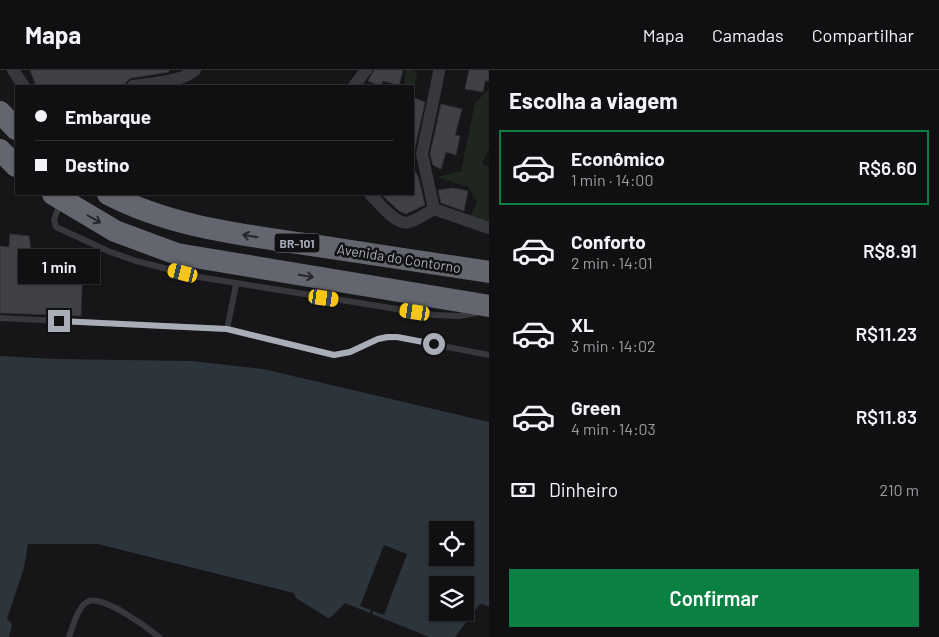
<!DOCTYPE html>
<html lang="pt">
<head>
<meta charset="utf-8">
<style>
  body { margin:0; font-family:Barlow,sans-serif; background:#19191b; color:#f1f3f6; height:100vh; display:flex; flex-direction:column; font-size:19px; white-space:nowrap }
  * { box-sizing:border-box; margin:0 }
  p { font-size:16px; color:#9c9d9f }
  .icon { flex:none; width:28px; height:28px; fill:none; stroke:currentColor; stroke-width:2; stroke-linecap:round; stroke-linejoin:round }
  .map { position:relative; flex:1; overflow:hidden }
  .panel { display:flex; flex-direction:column; background:#101012; width:450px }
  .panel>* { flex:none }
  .top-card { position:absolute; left:15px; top:15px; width:399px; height:110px; border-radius:0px; box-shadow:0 1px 4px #0004,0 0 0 1px #303032; display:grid; align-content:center; height:110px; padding:0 20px; background:#101012 }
  .fabs { position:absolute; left:429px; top:451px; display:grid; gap:10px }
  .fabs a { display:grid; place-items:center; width:45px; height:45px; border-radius:0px; background:#101012; box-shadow:0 1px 4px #0004,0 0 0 1px #303032; font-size:25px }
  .end { position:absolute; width:22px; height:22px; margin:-11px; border:6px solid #a8adb8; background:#111; box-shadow:0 0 0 2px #111 }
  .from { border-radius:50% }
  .bubble { position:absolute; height:35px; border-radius:0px; background:#101012; box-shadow:0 1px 4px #0004,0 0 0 1px #303032; font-size:16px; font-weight:600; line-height:35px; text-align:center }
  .car { position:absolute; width:15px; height:30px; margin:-15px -8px; border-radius:6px; box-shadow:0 0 4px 1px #0007; background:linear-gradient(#f5c518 24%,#345 0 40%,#f5c518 0 76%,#345 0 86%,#f5c518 0) }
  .top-card b { display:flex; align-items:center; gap:18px; height:48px; font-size:19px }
  .top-card b+b { border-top:1px solid #303032 }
  .top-card i { width:12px; height:12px; background:#f1f3f6 }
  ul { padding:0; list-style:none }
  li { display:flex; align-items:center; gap:15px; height:75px; margin:0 10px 8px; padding:0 10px; border:2px solid transparent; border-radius:0px }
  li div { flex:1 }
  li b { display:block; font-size:19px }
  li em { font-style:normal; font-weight:600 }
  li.active { border-color:#0b8043 }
  li>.icon { width:45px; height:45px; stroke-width:1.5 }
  h2 { padding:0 20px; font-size:22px; line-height:60px }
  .pay { display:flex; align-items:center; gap:12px; height:55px; padding:0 20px; font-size:19px }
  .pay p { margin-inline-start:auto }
  .cta { display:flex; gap:10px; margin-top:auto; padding:10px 20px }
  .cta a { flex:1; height:58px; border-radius:0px; background:#0b8043; color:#fff; font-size:20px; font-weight:600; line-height:58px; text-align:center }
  header { display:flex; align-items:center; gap:30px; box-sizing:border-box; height:70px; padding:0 25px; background:#101012; border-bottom:1px solid #303032 }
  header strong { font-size:24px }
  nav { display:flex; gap:28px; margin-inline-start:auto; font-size:18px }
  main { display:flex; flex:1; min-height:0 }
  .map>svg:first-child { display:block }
  .green { fill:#1e261f }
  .water { fill:#2c353c; fill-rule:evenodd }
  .pier { fill:#161618 }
  .building { fill:#404145; stroke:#303034 }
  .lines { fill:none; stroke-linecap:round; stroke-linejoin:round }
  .lane { stroke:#37383d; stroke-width:6 }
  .street { stroke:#37383d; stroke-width:12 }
  .highway { stroke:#63666e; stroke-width:22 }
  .oneway { stroke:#26262a }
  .route { stroke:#a8adb8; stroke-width:6 }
  .labels { text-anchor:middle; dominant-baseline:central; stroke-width:5; stroke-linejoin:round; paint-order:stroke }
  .shield { fill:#111113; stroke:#7b7e86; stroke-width:1 }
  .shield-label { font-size:12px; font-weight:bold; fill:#a8adb8 }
  .street-label { font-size:14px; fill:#a8adb8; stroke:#111113 }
</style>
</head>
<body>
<header>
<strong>Mapa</strong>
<nav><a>Mapa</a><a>Camadas</a><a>Compartilhar</a></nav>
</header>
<main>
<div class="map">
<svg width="489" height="567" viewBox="0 0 489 567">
  <rect width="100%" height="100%" fill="#161618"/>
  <!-- green -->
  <g class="green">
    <polygon points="406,0 413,0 417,3 414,18 390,16 404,14"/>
    <polygon points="489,19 489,78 482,94 489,97 489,160 469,151 477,132 468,117 437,107 461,101 475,33"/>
  </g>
  <!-- water -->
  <path class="water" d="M0,286L54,289L191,291L263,299L489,352V537L483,534H480L455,567H429L345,533L331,547L328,548L296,528L294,523L98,474H28L24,498L7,549L12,554L9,567H0ZM438,460H465V488H438ZM438,515H465V542H438Z"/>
  <!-- pier -->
  <polygon class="pier" points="384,475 407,484 384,545 373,541 372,544 370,543 371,540 360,536"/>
  <!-- building -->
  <g class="building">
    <polygon points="30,0 169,0 169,2 132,8 128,10 125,14 114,16 36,16"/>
    <polygon points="374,0 403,0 399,15 383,11 381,16 368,11"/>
    <polygon points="469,0 489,0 489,11 485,11 483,22 465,19"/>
    <polygon points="412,27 425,32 414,82 415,88 412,88"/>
    <polygon points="441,34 462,39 455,65 460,66 456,85 446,82 441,99 433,95 430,84"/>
    <polygon points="412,97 418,106 425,135 406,144 399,141 383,126 384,124 412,124"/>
    <polygon points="453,118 468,121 464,141 441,133 438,120"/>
    <polygon points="10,164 29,166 32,186 83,187 81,246 0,243 0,176 9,177"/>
  </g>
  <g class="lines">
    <!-- lane -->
    <g class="lane">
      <polyline points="60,133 54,150 56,157 108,181 136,191 199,207 434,245 459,246 476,243"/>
      <polyline points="0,248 227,259 334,285 350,282 377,269 397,267 489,285"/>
      <polyline points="227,259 236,215"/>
      <path d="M69,567C73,557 77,538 87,532C101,523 148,558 159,567"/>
    </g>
    <!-- street -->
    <g class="street">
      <polyline points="13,0 24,16"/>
      <path d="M133,16C151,13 182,12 195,0"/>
      <polyline points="354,16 366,0"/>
      <path d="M370,124C379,133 397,157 410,152C418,149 426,144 434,139L489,158"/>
      <polyline points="434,139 422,84 439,2"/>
    </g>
    <!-- highway -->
    <g class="highway">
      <polyline points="0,42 16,59"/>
      <polyline points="0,80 16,96"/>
      <polyline points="53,124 115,161 177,184 489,236"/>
      <path d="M108,124C169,156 237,164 305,174C366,183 428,193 489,202"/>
    </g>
  </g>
  <!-- one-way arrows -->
  <defs><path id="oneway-shaft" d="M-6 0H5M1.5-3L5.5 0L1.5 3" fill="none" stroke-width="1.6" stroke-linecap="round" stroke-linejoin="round" transform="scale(1.25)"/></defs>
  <g class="oneway">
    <use href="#oneway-shaft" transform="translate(94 149) rotate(30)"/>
    <use href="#oneway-shaft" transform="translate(250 166) rotate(-171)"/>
    <use href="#oneway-shaft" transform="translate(306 206) rotate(9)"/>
  </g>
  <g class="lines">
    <!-- route -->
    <polyline class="route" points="59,251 227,259 334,285 350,282 378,269 387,267 397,267 434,274"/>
  </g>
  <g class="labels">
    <!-- shield labels -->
    <rect class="shield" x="274.5" y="163.5" width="45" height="19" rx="4"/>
    <g class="shield-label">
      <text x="297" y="173">BR-101</text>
    </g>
    <!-- street labels -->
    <g class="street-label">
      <text transform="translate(399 188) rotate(9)">Avenida do Contorno</text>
    </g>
  </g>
</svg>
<div class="fabs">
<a><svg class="icon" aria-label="locate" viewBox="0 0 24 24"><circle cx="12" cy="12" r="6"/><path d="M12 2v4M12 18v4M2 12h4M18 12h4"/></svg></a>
<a><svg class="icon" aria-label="layers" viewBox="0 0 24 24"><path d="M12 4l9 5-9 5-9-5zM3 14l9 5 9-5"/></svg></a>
</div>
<i class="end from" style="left:434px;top:274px"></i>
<i class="end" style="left:59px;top:251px"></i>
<div class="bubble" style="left:18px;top:179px;width:82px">1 min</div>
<i class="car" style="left:183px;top:203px;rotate:284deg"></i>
<i class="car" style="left:324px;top:228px;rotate:98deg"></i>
<i class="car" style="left:415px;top:242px;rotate:279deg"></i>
<div class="top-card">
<b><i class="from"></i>Embarque</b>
<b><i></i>Destino</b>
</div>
</div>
<section class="panel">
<h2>Escolha a viagem</h2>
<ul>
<li class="active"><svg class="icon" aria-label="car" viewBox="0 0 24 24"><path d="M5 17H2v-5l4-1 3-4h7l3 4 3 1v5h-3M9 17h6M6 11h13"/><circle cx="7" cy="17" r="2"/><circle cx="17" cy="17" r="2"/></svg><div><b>Econômico</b><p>1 min · 14:00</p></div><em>R$6.60</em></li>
<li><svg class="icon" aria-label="car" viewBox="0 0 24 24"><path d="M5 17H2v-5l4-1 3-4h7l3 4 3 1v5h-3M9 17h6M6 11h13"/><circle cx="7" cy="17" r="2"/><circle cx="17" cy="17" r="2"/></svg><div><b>Conforto</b><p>2 min · 14:01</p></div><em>R$8.91</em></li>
<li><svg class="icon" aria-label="car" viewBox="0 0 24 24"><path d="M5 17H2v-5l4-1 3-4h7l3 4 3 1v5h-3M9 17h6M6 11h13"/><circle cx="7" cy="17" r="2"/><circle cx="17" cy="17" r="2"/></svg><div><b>XL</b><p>3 min · 14:02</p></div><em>R$11.23</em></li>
<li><svg class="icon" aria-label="car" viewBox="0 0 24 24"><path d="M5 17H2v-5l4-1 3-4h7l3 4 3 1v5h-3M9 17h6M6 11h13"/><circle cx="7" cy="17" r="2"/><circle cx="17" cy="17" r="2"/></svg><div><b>Green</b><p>4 min · 14:03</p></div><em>R$11.83</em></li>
</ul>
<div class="pay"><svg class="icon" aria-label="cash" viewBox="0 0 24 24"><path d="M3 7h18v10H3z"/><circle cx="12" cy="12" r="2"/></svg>Dinheiro<p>210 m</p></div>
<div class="cta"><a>Confirmar</a></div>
</section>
</main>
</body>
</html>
